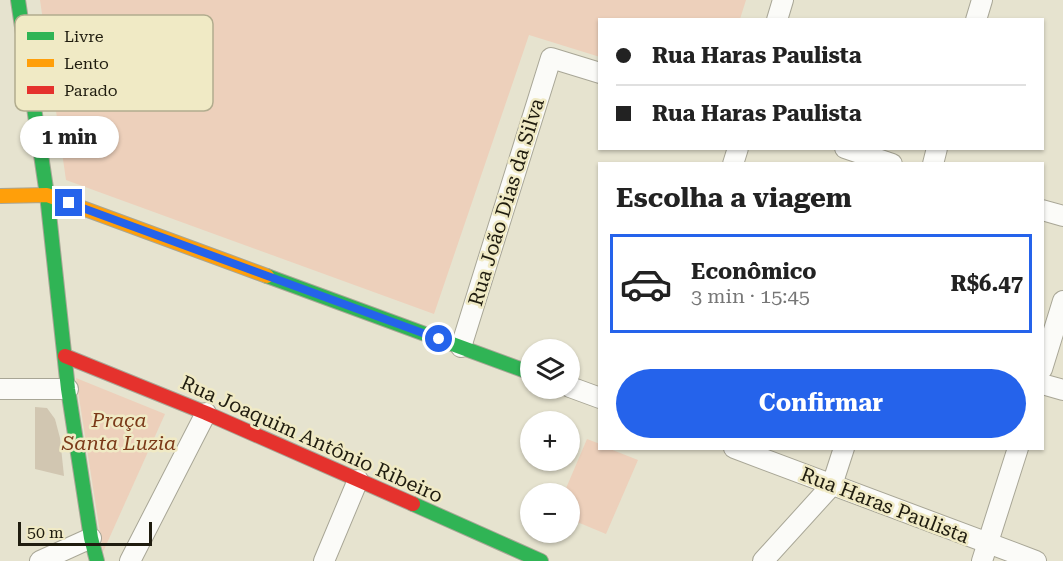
<!DOCTYPE html>
<html lang="pt">
<head>
<meta charset="utf-8">
<style>
  body { margin:0; font-family:"Roboto Serif",serif; background:#f2f2f2; color:#222; height:100vh; display:flex; flex-direction:column; font-size:22px; white-space:nowrap }
  * { box-sizing:border-box; margin:0 }
  p { font-size:20px; color:#767676 }
  .icon { flex:none; width:33px; height:33px; fill:none; stroke:currentColor; stroke-width:2; stroke-linecap:round; stroke-linejoin:round }
  .map { position:relative; flex:1; overflow:hidden }
  .drawer { position:absolute; left:598px; top:162px; width:446px; height:288px; display:flex; flex-direction:column; background:#fff; border-radius:0px; box-shadow:0 2px 4px #0004 }
  .drawer>* { flex:none }
  .hud { position:absolute; left:598px; top:18px; width:446px; height:132px; border-radius:0px; box-shadow:0 2px 4px #0004; display:grid; align-content:center; height:132px; padding:0 18px; background:#fff }
  .controls { position:absolute; left:520px; top:339px; display:grid; gap:12px }
  .controls a { display:grid; place-items:center; width:60px; height:60px; border-radius:50%; background:#fff; box-shadow:0 2px 4px #0004; font-size:30px }
  .scale { position:absolute; left:18px; bottom:15px; width:134px; box-sizing:border-box; padding-left:6px; border:3px solid #1f1c0f; border-top:0; font-size:16px; line-height:21px; white-space:nowrap; color:#1f1c0f; -webkit-text-stroke:4px #f0eac5; paint-order:stroke }
  .end { position:absolute; width:27px; height:27px; margin:-14px; border:8px solid #2563eb; background:#fff; box-shadow:0 0 0 3px #fff }
  .from { border-radius:50% }
  .bubble { position:absolute; height:42px; border-radius:21px; background:#fff; box-shadow:0 2px 4px #0004; font-size:20px; font-weight:700; line-height:42px; text-align:center }
  .hud b { display:flex; align-items:center; gap:21px; height:57px; font-size:22px }
  .hud b+b { border-top:2px solid #e0e0e0 }
  .hud i { width:15px; height:15px; background:#222 }
  ul { padding:0; list-style:none }
  li { display:flex; align-items:center; gap:18px; height:99px; margin:0 12px 9px; padding:0 6px; border:3px solid transparent; border-radius:0px }
  li div { flex:1 }
  li b { display:block; font-size:22px }
  li em { font-style:normal; font-weight:700 }
  li.selected { border-color:#2563eb }
  li>.icon { width:54px; height:54px; stroke-width:1.5 }
  h2 { padding:0 18px; font-size:27px; line-height:72px }
  .cta { display:flex; gap:12px; margin-top:auto; padding:12px 18px }
  .cta a { flex:1; height:69px; border-radius:36px; background:#2563eb; color:#fff; font-size:24px; font-weight:700; line-height:69px; text-align:center }
  .map>svg:first-child { display:block }
  .green { fill:#edd0bb }
  .building { fill:#d1c6b1 }
  .lines { fill:none; stroke-linecap:round; stroke-linejoin:round }
  .street-casing { stroke:#a8a696; stroke-width:22 }
  .fast-casing { stroke:#a8a696; stroke-width:16 }
  .slow-casing { stroke:#a8a696; stroke-width:16 }
  .jam-casing { stroke:#a8a696; stroke-width:16 }
  .street { stroke:#fbfbf8; stroke-width:20 }
  .fast { stroke:#30b455; stroke-width:14 }
  .slow { stroke:#ff9f0a; stroke-width:14 }
  .jam { stroke:#e5322d; stroke-width:14 }
  .route { stroke:#2563eb; stroke-width:8 }
  .labels { text-anchor:middle; dominant-baseline:central; stroke-width:5; stroke-linejoin:round; paint-order:stroke }
  .street-label { font-size:20px; fill:#1f1c0f; stroke:#f0eac5 }
  .park-label { font-size:20px; font-style:italic; fill:#7b3a19; stroke:#f0eac5 }
  .key { fill:#f0eac5; stroke:#b1ac8e; stroke-width:1.5 }
  .key-label { font-size:16px; fill:#1f1c0f }
</style>
</head>
<body>
<div class="map">
<svg width="1063" height="561" viewBox="0 0 1063 561">
  <rect width="100%" height="100%" fill="#e6e3cf"/>
  <!-- green -->
  <g class="green">
    <polygon points="40,0 746,0 740,19 600,20 600,57 529,35 434,314 66,180"/>
    <polygon points="76,378 165,414 103,552"/>
    <polygon points="587,439 600,444 600,448 610,449 638,460 606,534 570,519 570,494 564,493"/>
  </g>
  <!-- building -->
  <polygon class="building" points="35,407 47,408 55,419 60,438 64,476 35,469"/>
  <g class="lines">
    <defs>
      <g id="street">
        <polyline points="777,20 783,0"/>
        <polyline points="976,20 982,0"/>
        <polyline points="845,148 892,164"/>
        <polyline points="733,164 738,148"/>
        <polyline points="933,164 937,148"/>
        <polyline points="1042,210 1063,216"/>
        <polyline points="461,347 551,58 600,73"/>
        <polyline points="1042,369 1063,301"/>
        <polyline points="1042,384 1063,390"/>
        <polyline points="570,387 600,398"/>
        <polyline points="0,389 68,389"/>
        <polyline points="734,448 1036,561"/>
        <polyline points="40,561 91,538"/>
        <polyline points="130,561 206,413"/>
        <polyline points="324,561 358,480"/>
        <polyline points="763,561 832,485 844,448"/>
        <polyline points="982,561 1018,448"/>
      </g>
      <g id="fast">
        <polyline points="18,0 47,195 68,389 91,538 97,561"/>
        <polyline points="267,276 531,373"/>
        <polyline points="413,504 541,561"/>
      </g>
      <polyline id="slow" points="0,196 47,195 267,276"/>
      <polyline id="jam" points="65,356 206,413 413,504"/>
    </defs>
    <!-- street casing -->
    <use href="#street" class="street-casing"/>
    <!-- fast casing -->
    <use href="#fast" class="fast-casing"/>
    <!-- slow casing -->
    <use href="#slow" class="slow-casing"/>
    <!-- jam casing -->
    <use href="#jam" class="jam-casing"/>
    <!-- street -->
    <use href="#street" class="street"/>
    <!-- fast -->
    <use href="#fast" class="fast"/>
    <!-- slow -->
    <use href="#slow" class="slow"/>
    <!-- jam -->
    <use href="#jam" class="jam"/>
  </g>
  <g class="lines">
    <!-- route -->
    <polyline class="route" points="69,203 439,339"/>
  </g>
  <g class="labels">
    <!-- street labels -->
    <g class="street-label">
      <text transform="translate(506 202) rotate(-73)">Rua João Dias da Silva</text>
      <text transform="translate(312 439) rotate(24)">Rua Joaquim Antônio Ribeiro</text>
      <text transform="translate(885 505) rotate(21)">Rua Haras Paulista</text>
    </g>
    <!-- park labels -->
    <g class="park-label">
      <text x="119" y="420">Praça<tspan x="119" dy="23">Santa Luzia</tspan></text>
    </g>
  </g>
  <!-- legend -->
  <rect x="15" y="15" width="198" height="96" rx="9" class="key"/>
  <rect x="27" y="32" width="27" height="8" fill="#30b455"/>
  <rect x="27" y="59" width="27" height="8" fill="#ff9f0a"/>
  <rect x="27" y="86" width="27" height="8" fill="#e5322d"/>
  <g class="key-label">
    <text x="64" y="42">Livre</text>
    <text x="64" y="69">Lento</text>
    <text x="64" y="96">Parado</text>
  </g>
</svg>
<div class="controls">
<a><svg class="icon" aria-label="layers" viewBox="0 0 24 24"><path d="M12 4l9 5-9 5-9-5zM3 14l9 5 9-5"/></svg></a>
<a>+</a>
<a>−</a>
</div>
<div class="scale">50 m</div>
<i class="end from" style="left:439px;top:339px"></i>
<i class="end" style="left:69px;top:203px"></i>
<div class="bubble" style="left:20px;top:116px;width:99px">1 min</div>
<div class="hud">
<b><i class="from"></i>Rua Haras Paulista</b>
<b><i></i>Rua Haras Paulista</b>
</div>
<section class="drawer">
<h2>Escolha a viagem</h2>
<ul>
<li class="selected"><svg class="icon" aria-label="car" viewBox="0 0 24 24"><path d="M5 17H2v-5l4-1 3-4h7l3 4 3 1v5h-3M9 17h6M6 11h13"/><circle cx="7" cy="17" r="2"/><circle cx="17" cy="17" r="2"/></svg><div><b>Econômico</b><p>3 min · 15:45</p></div><em>R$6.47</em></li>
</ul>
<div class="cta"><a>Confirmar</a></div>
</section>
</div>
</body>
</html>
